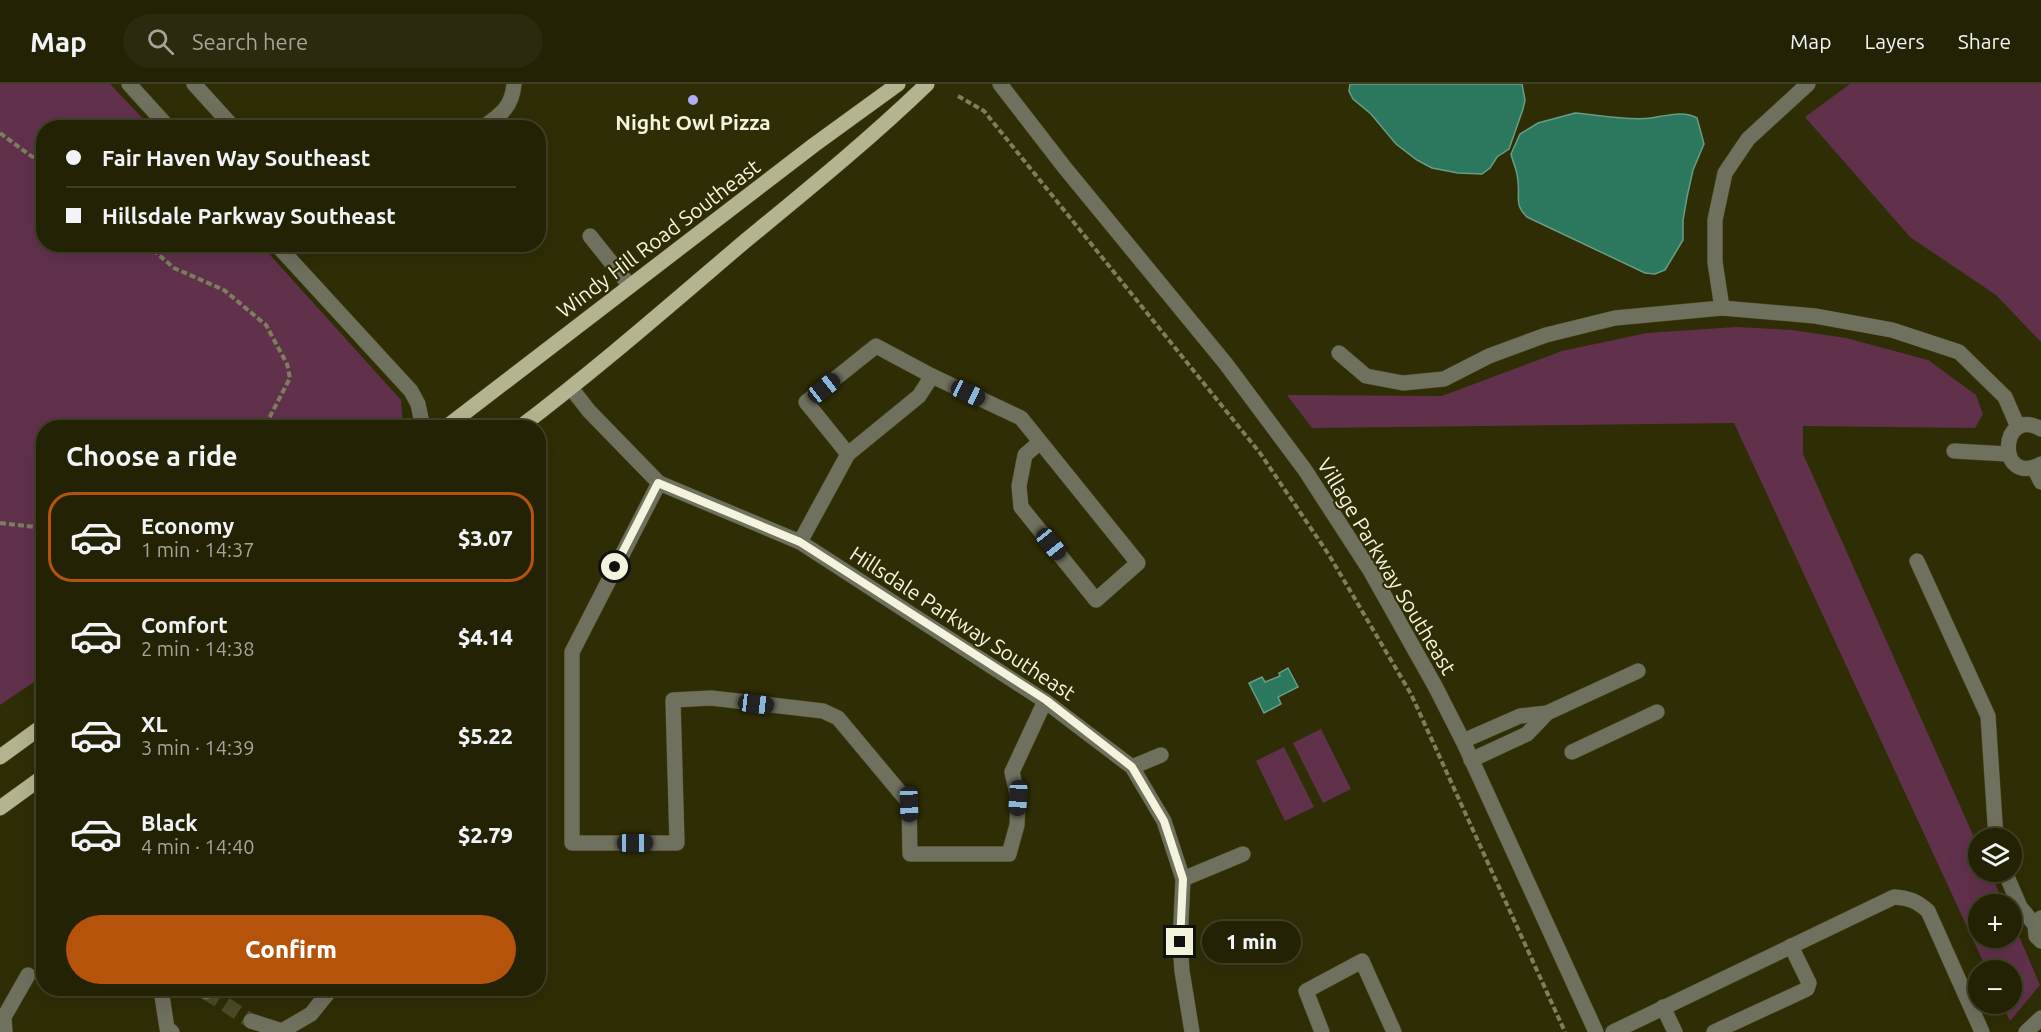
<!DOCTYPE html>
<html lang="en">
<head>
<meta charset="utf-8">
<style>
  body { margin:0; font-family:Ubuntu,sans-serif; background:#2b2a0e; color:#f1f3f6; height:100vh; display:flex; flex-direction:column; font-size:22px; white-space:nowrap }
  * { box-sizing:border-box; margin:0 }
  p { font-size:20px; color:#a3a49a }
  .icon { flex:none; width:33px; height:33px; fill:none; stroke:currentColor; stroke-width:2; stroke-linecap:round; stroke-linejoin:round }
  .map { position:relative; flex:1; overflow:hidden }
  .sheet { position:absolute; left:36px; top:336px; width:510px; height:576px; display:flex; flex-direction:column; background:#232204; border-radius:24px; box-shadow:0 6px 24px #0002,0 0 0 2px #403f26 }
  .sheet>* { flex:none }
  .guide { position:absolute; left:36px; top:36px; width:510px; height:132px; border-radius:24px; box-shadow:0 6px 24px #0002,0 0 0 2px #403f26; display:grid; align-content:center; height:132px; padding:0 30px; background:#232204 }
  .tools { position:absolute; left:1968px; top:744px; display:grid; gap:12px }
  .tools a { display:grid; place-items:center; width:54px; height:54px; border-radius:50%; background:#232204; box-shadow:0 6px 24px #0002,0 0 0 2px #403f26; font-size:30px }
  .end { position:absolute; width:27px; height:27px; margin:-14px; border:8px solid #f3f3de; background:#111; box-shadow:0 0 0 3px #111 }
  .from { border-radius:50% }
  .bubble { position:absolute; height:42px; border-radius:21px; background:#232204; box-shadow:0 6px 24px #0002,0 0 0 2px #403f26; font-size:20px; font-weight:800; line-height:42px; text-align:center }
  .car { position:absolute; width:18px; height:36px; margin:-18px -9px; border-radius:8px; box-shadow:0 0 4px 2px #0007; background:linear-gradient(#222 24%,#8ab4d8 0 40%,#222 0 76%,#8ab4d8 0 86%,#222 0) }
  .guide b { display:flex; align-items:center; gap:21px; height:57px; font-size:22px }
  .guide b+b { border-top:2px solid #403f26 }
  .guide i { width:15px; height:15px; background:#f1f3f6 }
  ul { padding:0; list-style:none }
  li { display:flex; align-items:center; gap:18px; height:90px; margin:0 12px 9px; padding:0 18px; border:3px solid transparent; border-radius:24px }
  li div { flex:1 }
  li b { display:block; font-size:22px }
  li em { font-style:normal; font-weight:800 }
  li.active { border-color:#b45309 }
  li>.icon { width:54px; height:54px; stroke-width:1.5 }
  h2 { padding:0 30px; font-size:27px; line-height:72px }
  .action { display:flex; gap:12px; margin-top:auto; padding:12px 30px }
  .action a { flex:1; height:69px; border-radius:36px; background:#b45309; color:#fff; font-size:24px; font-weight:800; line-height:69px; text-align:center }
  header { display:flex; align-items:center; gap:36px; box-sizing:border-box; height:84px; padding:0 30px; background:#232204; border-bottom:2px solid #403f26 }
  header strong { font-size:28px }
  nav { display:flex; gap:33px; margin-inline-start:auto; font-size:21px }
  .search { width:420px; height:54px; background:#2b2a0e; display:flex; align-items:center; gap:15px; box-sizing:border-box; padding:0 21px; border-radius:33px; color:#a3a49a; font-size:22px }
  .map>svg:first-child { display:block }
  .green { fill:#61314c }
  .water { fill:#2c785e; stroke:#689d84; stroke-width:1.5 }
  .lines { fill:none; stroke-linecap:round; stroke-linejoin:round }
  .minor-tunnel { stroke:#4c4b26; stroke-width:15; stroke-dasharray:15 8; stroke-linecap:butt }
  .minor-casing { stroke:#4a4923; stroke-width:16 }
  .major-casing { stroke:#4a4923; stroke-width:16 }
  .path { stroke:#7e7d5d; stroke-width:4; stroke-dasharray:6 3; stroke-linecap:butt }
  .minor { stroke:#70705f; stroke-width:15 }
  .major { stroke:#b5b491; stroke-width:15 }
  .route { stroke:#f3f3de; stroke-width:8 }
  .poi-dot { fill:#b2adf9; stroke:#2f2d05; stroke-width:2 }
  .labels { text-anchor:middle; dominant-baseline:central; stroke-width:4.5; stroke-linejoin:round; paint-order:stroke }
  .poi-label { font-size:21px; font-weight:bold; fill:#f3f3de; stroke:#2f2d05 }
  .street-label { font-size:21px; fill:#f3f3de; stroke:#2f2d05 }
</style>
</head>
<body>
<header>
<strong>Map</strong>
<div class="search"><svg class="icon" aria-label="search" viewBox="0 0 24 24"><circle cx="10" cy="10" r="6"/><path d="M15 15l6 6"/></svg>Search here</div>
<nav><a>Map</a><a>Layers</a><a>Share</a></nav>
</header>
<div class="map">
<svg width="2041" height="948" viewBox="0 0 2041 948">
  <rect width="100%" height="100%" fill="#2f2d05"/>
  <!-- green -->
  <g class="green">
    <polygon points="0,0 110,0 151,43 44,44 44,160 261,161 401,316 403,343 44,344 43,592 0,621"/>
    <polygon points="1850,0 2041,0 2041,258 1996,211 1910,153 1805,33"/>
    <polygon points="1736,243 1792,246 1846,254 1928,276 1976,311 1983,330 1975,344 1803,342 1803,370 1978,762 1978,788 1990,788 2004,820 1978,820 1978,854 2012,854 2012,836 2040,901 2010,937 2002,920 2012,920 2012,886 1987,886 1734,339 1312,344 1287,311 1442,312 1562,267 1647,249"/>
    <polygon points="1321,645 1351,705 1323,719 1293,659"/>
    <polygon points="1284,663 1314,723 1285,737 1256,677"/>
  </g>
  <!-- water -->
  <g class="water">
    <polygon points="1350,0 1522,0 1525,16 1523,25 1509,65 1497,73 1490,84 1482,90 1458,89 1432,84 1417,76 1396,60 1371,30 1353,15 1349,7"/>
    <path d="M1575,29C1598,31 1628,37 1651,34C1666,32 1683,26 1697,34L1704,60L1693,86L1687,113L1683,136V156L1665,186L1655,190L1645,189L1527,133C1514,121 1520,113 1518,98C1518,88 1513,79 1511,70L1520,50L1538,39Z"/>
    <polygon points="1288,584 1298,603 1278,613 1281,620 1264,629 1249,599 1262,593 1265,598 1280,592 1279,589"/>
  </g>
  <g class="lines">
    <!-- minor-tunnel -->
    <polyline class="minor-tunnel" points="206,908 251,937"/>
    <defs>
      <g id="minor">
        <polyline points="129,0 169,44"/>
        <polyline points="194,0 234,44"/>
        <polyline points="1000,0 1065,84 1226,280 1305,386 1371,488 1435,602 1463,657 1596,948"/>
        <path d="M482,44C500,31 512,24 514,0"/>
        <polyline points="590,152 630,202"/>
        <polyline points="276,160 411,307 418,320 423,344"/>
        <polyline points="1722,224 1715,178 1715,136 1725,89 1748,55 1808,0"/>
        <polyline points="1339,269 1366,292 1403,299 1444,295 1489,272 1546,251 1615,234 1722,224 1815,232 1892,246 1959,268 2005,313 2018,343"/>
        <polyline points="571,304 589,327 659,399 800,458 1045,617 1132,683 1164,737 1183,795 1180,858 1182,887 1192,948"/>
        <path d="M2041,345C1999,321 1996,404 2041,380"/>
        <polyline points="1954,367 2008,370"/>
        <polyline points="848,370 806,318 876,262 932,292"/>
        <polyline points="2034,384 2041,398"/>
        <polyline points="659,399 572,568 572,759 677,759 673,616 711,614 823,627 838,634 909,719 910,770 1009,770 1017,741 1018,714 1012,688 1045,617"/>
        <polyline points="800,458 848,370 919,312 932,292 1021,334 1138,479 1096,516 1021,423 1019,402 1025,371 1040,358"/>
        <polyline points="1917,477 1988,632 1996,754"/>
        <polyline points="1463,657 1520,632 1547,629 1638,587"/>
        <polyline points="1572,668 1657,628"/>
        <polyline points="1471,676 1527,650 1547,629"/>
        <polyline points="1132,683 1161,671"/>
        <polyline points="2005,788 2020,823 2035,841"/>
        <polyline points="1183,795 1243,770"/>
        <polyline points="2041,834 2035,841 2036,852 2041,857"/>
        <polyline points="167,904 162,912 167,944 172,948"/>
        <polyline points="205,904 206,908"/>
        <polyline points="1663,923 1675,948"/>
        <polyline points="251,937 282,947 311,930 332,904"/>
        <polyline points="5,948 4,933 28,891"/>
        <polyline points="1322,948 1306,907 1362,877 1394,948"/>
        <path d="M1613,948L1894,813C1909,814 1917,817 1928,827L1982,948"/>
        <polyline points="1714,948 1807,905 1809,899 1791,862"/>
        <polyline points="2026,948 2041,934"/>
      </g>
      <g id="major">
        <polyline points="445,344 814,61 898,0"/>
        <path d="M519,344C597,285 670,221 744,158C806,107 869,56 927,0"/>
        <polyline points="0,673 44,641"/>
        <polyline points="0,724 44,692"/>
      </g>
    </defs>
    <!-- minor casing -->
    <use href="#minor" class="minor-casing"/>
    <!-- major casing -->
    <use href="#major" class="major-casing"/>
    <!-- path -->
    <g class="path">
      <polyline points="958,12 984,27 1260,369 1329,471 1411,610 1565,948"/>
      <polyline points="0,49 31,72 44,77"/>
      <polyline points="146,160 174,184 224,206 266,241 287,280 290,294 264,344"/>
      <polyline points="0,439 44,444"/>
    </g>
    <!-- minor -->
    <use href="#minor" class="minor"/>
    <!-- major -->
    <use href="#major" class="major"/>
  </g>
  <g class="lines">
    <!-- route -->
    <polyline class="route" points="615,483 658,399 800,458 1046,616 1132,683 1164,737 1183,795 1180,858"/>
  </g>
  <!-- markers -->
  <circle class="poi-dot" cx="693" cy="16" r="6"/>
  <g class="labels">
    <!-- poi labels -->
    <g class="poi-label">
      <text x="693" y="38">Night Owl Pizza</text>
    </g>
    <!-- street labels -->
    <g class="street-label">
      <text transform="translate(658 154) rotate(-37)">Windy Hill Road Southeast</text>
      <text transform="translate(1387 482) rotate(59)">Village Parkway Southeast</text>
      <text transform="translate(963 539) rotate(33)">Hillsdale Parkway Southeast</text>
    </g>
  </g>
</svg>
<div class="tools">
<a><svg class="icon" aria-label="layers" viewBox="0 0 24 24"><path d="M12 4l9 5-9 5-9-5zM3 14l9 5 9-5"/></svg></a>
<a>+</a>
<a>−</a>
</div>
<i class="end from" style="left:615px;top:483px"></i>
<i class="end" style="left:1180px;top:858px"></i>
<div class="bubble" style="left:1202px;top:837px;width:99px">1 min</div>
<i class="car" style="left:824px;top:304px;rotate:52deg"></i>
<i class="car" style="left:968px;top:309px;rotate:115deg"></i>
<i class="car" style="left:1051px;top:460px;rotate:141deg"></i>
<i class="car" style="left:756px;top:620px;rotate:97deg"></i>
<i class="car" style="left:1018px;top:714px;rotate:183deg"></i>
<i class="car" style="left:909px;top:720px;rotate:178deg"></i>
<i class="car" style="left:635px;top:759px;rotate:90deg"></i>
<div class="guide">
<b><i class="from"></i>Fair Haven Way Southeast</b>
<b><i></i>Hillsdale Parkway Southeast</b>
</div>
<section class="sheet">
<h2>Choose a ride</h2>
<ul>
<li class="active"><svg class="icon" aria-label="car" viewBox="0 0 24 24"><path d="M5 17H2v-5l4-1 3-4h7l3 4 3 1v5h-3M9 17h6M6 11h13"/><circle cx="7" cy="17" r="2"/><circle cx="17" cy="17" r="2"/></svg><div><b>Economy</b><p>1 min · 14:37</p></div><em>$3.07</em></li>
<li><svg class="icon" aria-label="car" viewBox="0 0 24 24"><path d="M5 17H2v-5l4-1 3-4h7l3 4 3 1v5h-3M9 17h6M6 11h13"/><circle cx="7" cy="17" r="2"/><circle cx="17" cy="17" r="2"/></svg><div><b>Comfort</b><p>2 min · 14:38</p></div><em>$4.14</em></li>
<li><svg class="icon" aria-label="car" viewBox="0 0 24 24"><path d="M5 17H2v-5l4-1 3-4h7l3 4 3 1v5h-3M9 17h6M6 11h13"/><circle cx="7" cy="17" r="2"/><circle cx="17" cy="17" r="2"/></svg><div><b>XL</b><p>3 min · 14:39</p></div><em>$5.22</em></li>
<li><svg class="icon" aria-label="car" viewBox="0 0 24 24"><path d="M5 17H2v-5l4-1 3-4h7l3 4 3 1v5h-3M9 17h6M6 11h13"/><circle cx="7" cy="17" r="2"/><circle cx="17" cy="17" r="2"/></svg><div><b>Black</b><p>4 min · 14:40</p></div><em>$2.79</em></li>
</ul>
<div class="action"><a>Confirm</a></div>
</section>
</div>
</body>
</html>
